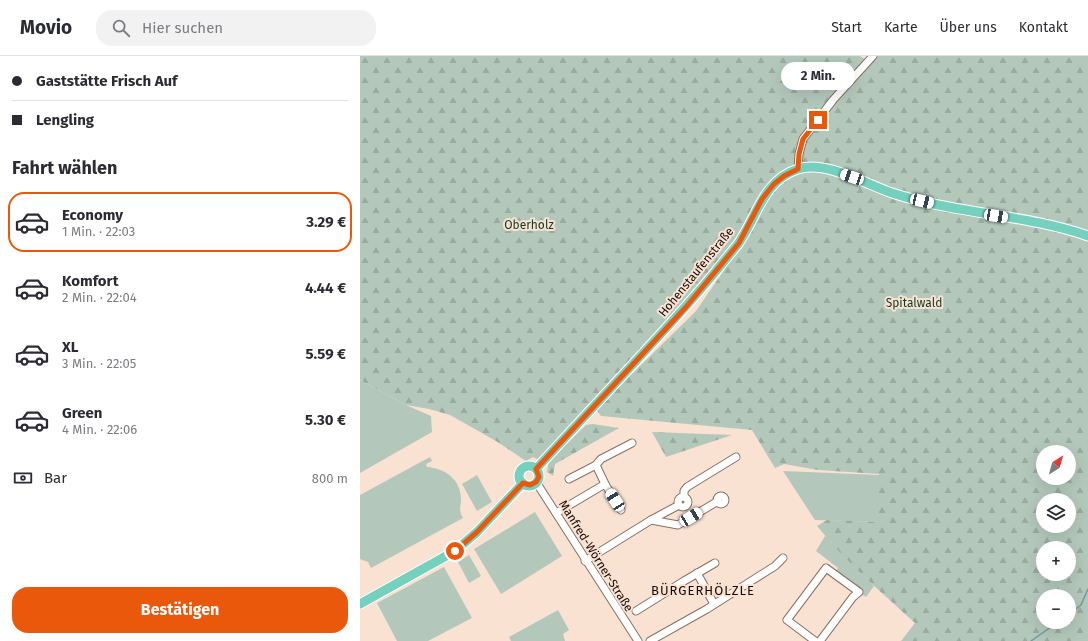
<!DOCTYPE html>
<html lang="de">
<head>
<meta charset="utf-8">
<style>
  body { margin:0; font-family:"Fira Sans",sans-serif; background:#f2f2f3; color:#2b2b33; height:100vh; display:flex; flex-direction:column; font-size:15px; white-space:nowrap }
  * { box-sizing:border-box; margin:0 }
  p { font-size:13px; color:#7c7c81 }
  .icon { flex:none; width:22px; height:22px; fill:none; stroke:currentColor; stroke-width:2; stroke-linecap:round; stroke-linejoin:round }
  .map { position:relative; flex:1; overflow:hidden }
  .panel { display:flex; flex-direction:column; background:#fff; width:360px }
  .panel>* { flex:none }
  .hud { display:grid; align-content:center; height:88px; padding:0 12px; background:#fff }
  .needle { width:26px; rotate:37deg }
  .tools { position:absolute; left:676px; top:389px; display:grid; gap:8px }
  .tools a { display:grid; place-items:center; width:40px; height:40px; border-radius:50%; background:#fff; box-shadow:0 4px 16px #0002; font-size:20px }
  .end { position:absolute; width:18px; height:18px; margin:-9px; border:5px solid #ea580c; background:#fff; box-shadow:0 0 0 2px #fff }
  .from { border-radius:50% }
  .bubble { position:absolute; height:28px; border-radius:14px; background:#fff; box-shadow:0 4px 16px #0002; font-size:13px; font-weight:700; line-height:28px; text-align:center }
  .car { position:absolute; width:12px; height:24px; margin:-12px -6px; border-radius:5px; box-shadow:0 0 3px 1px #0007; background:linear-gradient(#fff 24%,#345 0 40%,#fff 0 76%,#345 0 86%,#fff 0) }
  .hud b { display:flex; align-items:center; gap:14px; height:38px; font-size:15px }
  .hud b+b { border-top:1px solid #e1e1e2 }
  .hud i { width:10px; height:10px; background:#2b2b33 }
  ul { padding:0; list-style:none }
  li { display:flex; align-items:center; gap:12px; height:60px; margin:0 8px 6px; padding:0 4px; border:2px solid transparent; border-radius:16px }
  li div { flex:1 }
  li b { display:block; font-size:15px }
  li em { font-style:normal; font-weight:700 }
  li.current { border-color:#ea580c }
  li>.icon { width:36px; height:36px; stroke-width:1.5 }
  h2 { padding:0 12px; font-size:18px; line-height:48px }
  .pay { display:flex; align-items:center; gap:10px; height:44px; padding:0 12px; font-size:15px }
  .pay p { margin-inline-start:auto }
  .primary-button { display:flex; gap:8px; margin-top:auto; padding:8px 12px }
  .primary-button a { flex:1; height:46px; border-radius:16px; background:#ea580c; color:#fff; font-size:16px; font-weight:700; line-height:46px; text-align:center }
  header { display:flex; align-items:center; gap:24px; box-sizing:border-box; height:56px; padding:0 20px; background:#fff; border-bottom:1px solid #e1e1e2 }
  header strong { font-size:19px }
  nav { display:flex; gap:22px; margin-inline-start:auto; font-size:14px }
  .search { width:280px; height:36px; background:#f2f2f3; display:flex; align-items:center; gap:10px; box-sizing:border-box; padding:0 14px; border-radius:16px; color:#7c7c81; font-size:15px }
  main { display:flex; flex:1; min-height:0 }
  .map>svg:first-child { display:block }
  .grass { fill:#b3c8ba }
  .forest { fill:url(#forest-firs); fill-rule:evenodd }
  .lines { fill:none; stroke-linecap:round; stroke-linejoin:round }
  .stream { stroke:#6f9a9f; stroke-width:1.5 }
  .minor-casing { stroke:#867162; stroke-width:9 }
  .major-casing { stroke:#fff; stroke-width:11 }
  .minor { stroke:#fff; stroke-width:7 }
  .major { stroke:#75d1be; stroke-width:9 }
  .route { stroke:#ea580c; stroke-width:5 }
  .labels { text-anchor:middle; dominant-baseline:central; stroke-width:4; stroke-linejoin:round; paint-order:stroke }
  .park-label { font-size:12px; fill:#0f3b25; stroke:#fae2d2 }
  .street-label { font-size:12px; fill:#130b06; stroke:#fae2d2 }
  .neighbourhood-label { font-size:13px; letter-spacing:1px; fill:#130b06; stroke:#fae2d2 }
</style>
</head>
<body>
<header>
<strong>Movio</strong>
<div class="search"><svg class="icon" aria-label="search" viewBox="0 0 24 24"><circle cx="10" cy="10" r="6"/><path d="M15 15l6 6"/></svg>Hier suchen</div>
<nav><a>Start</a><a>Karte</a><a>Über uns</a><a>Kontakt</a></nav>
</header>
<main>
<section class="panel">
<div class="hud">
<b><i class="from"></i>Gaststätte Frisch Auf</b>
<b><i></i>Lengling</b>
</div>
<h2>Fahrt wählen</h2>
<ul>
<li class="current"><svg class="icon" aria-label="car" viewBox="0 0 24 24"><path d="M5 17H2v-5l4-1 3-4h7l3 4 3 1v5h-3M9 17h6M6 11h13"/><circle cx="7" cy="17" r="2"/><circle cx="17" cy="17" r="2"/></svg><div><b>Economy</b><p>1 Min. · 22:03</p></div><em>3.29 €</em></li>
<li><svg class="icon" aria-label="car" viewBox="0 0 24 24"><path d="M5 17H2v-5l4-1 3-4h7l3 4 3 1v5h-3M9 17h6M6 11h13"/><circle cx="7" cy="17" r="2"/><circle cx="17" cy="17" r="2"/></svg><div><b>Komfort</b><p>2 Min. · 22:04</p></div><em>4.44 €</em></li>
<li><svg class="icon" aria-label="car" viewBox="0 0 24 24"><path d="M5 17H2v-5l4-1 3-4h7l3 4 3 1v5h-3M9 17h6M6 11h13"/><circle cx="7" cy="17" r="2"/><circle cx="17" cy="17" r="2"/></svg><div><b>XL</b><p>3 Min. · 22:05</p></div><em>5.59 €</em></li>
<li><svg class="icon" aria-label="car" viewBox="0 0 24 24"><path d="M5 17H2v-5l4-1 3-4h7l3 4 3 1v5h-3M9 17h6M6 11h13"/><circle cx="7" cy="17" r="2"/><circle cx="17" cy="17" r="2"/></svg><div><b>Green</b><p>4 Min. · 22:06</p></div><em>5.30 €</em></li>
</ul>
<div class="pay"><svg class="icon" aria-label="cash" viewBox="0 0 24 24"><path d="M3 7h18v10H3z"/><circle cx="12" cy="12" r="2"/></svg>Bar<p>800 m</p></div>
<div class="primary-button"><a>Bestätigen</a></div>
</section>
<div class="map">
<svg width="728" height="585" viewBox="0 0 728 585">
  <defs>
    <pattern id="forest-firs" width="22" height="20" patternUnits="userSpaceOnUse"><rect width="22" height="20" fill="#b3c8ba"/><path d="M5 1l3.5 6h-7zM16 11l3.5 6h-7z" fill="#99aa9e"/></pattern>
  </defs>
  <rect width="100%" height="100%" fill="#fae2d2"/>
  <!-- grass -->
  <g class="grass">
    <polygon points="0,324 46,349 71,360 72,376 0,417"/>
    <path d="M70,401L72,405L66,408L67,411C85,412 101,424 101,443C101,452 98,453 103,462L11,512L8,506L0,503V439Z"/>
    <polygon points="423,415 520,419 519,466 455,464"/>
    <polygon points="117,419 132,446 117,455 102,428"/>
    <polygon points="175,456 202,500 141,538 114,493"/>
    <polygon points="465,480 514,530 506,541 475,517 478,512 456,495"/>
    <polygon points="109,499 121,520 109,527 98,506"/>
    <polygon points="84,511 112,562 68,585 37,585 17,547"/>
    <polygon points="198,554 209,574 203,578 205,585 151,585 149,581"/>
  </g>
  <!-- forest -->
  <g class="forest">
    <path d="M0,0H500L508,5L513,0H728V585H541L555,567C521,536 486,506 457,470L467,464L519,466V418L458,414L424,408L415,412L392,374L241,360L236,353L336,255L382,188L408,139L414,131L426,122L439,116L438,110L424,116L413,125L403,136L373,192L322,252L179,404L173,401L166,405L136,385L90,359L69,353L46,349L0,324ZM683,396H709V422H683ZM683,444H709V470H683ZM683,492H709V518H683ZM683,540H709V566H683Z"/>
    <polygon points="233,368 259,372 195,408 193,420 187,416 189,405 226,369"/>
    <polygon points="292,376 372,379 306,401"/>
  </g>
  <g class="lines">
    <!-- stream -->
    <g class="stream">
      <polyline points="709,558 721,549 728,533"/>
      <polyline points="671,585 698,566"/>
    </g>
    <defs>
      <g id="minor">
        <polyline points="438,113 439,98 443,83 473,44 513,0"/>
        <polyline points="209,423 236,409 241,403 272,387"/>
        <polyline points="176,426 278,585"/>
        <polyline points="245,428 261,454"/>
        <circle cx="361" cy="444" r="4"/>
        <polyline points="324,441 324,435 327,431 376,401"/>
        <circle cx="323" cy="446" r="5"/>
        <polyline points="196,457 245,428 236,409"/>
        <polyline points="291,464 318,469 358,445"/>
        <polyline points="225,505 291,464 319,449"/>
        <polyline points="337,517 354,548"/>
        <polyline points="276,555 324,525 355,507"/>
        <polyline points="290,585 347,553 415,510 423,502"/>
        <polyline points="455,585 427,564 466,512 499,536 493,541 460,585"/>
      </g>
      <g id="major">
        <circle cx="169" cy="420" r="10"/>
        <path d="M176,413C213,373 249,334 286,294C310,268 334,242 356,215C363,206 371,197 378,188C397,161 403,124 438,113C465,104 506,128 532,137C596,158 665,158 728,180"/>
        <polyline points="0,548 95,495 117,476 163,427"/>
      </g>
    </defs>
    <!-- minor casing -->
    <use href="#minor" class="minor-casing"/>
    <!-- major casing -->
    <use href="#major" class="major-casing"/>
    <!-- minor -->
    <use href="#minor" class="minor"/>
    <!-- major -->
    <use href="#major" class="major"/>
  </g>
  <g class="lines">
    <!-- route -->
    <polyline class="route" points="95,495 117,476 163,427 170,429 176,426 179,421 176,413 326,251 379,187 402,143 414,128 424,120 438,113 439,98 443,83 458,64"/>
  </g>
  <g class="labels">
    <!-- park labels -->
    <g class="park-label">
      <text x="169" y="169">Oberholz</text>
      <text x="554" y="247">Spitalwald</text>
    </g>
    <!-- street labels -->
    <g class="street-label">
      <text transform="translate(336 216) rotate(-51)">Hohenstaufenstraße</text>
      <text transform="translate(236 500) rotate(58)">Manfred-Wörner-Straße</text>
    </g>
    <!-- neighbourhood labels -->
    <g class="neighbourhood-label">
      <text x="343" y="534">BÜRGERHÖLZLE</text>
    </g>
  </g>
</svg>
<div class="tools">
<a><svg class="needle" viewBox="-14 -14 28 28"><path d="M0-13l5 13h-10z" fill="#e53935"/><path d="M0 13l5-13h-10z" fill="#7c7c81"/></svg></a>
<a><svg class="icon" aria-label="layers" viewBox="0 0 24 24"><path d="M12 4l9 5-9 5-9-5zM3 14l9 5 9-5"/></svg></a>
<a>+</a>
<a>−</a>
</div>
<i class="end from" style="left:95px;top:495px"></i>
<i class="end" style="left:458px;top:64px"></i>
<div class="bubble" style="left:421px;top:6px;width:74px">2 Min.</div>
<i class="car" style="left:492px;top:121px;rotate:288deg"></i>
<i class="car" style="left:562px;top:145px;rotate:103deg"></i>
<i class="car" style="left:636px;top:160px;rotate:100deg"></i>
<i class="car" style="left:255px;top:444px;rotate:327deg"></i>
<i class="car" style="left:331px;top:461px;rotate:59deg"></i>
</div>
</main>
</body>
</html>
